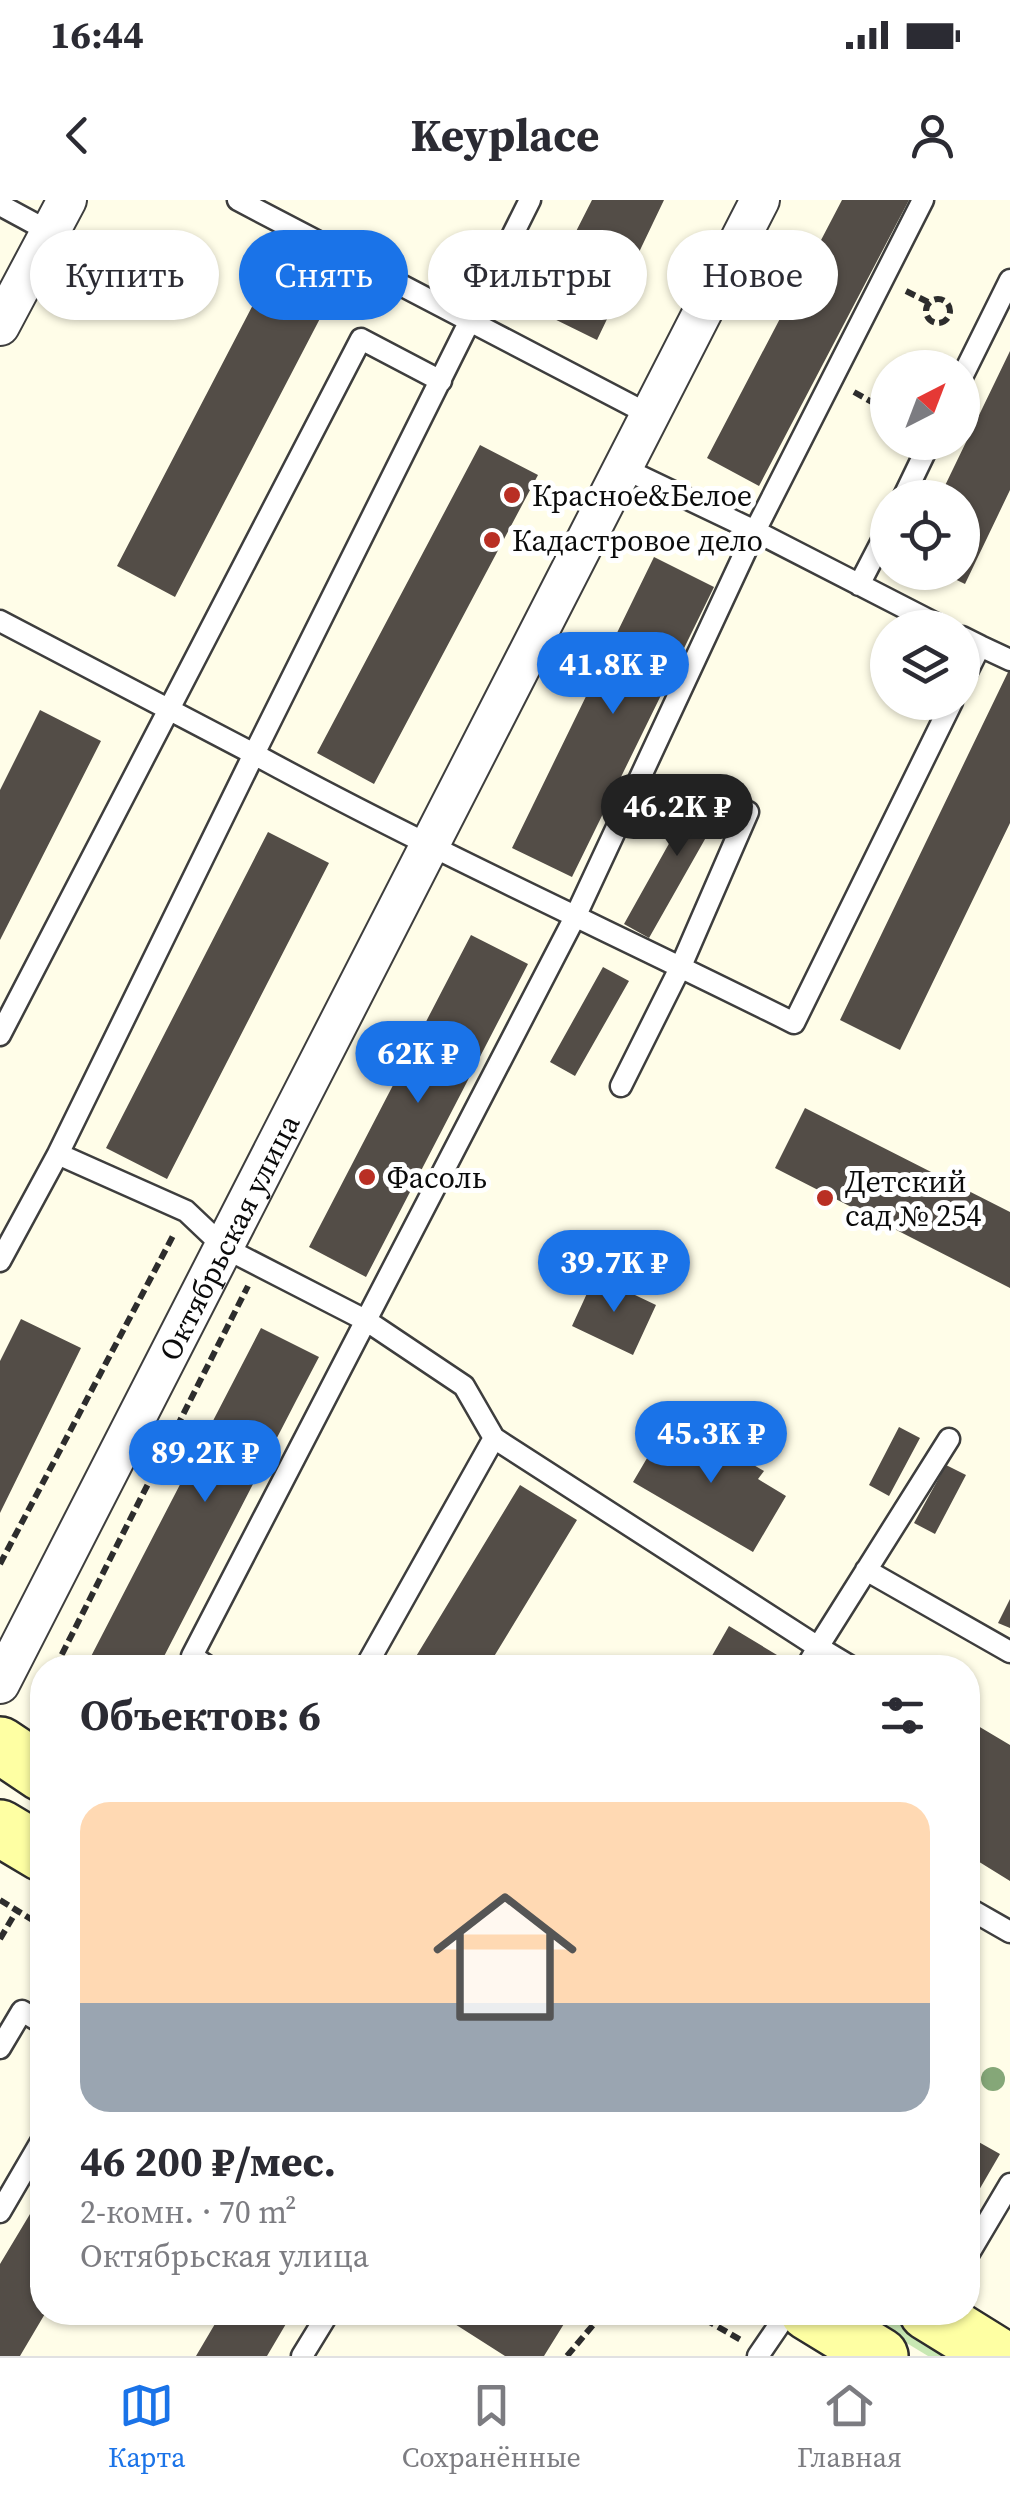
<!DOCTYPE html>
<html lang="ru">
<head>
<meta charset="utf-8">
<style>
	:root { --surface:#fff; --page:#f7f7f7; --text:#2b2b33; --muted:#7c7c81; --line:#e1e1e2; --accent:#1a73e8 }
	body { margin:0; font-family:"Source Serif 4",serif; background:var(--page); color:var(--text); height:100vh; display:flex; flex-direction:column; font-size:38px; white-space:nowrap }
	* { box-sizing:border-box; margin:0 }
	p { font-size:32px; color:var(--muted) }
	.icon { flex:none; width:55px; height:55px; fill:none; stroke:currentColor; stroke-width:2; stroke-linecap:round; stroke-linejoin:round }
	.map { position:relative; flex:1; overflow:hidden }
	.drawer { position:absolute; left:30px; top:1455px; width:950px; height:670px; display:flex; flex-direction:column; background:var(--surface); border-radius:40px; box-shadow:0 2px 8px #0004 }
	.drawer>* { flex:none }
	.banner { position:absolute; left:30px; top:30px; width:950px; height:90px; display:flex; gap:20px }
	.needle { width:65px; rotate:42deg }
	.buttons { position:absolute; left:870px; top:150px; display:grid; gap:20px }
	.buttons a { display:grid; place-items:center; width:110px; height:110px; border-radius:50%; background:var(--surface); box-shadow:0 2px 8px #0004; font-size:50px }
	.price { position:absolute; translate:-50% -85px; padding:0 22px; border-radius:35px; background:var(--accent); color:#fff; font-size:32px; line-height:65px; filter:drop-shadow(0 2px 5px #0008) }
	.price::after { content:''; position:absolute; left:50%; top:60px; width:30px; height:22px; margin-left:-15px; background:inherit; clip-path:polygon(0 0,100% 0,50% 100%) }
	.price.on { background:#222; color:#fff }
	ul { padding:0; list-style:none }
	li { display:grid; align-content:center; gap:20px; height:530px; padding:0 50px }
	li span { display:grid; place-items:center; height:310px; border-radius:30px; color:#555 }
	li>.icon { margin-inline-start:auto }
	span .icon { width:180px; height:180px; fill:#fffc; stroke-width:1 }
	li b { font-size:42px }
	h2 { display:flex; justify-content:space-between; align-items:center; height:120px; padding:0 50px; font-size:42px }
	.pill { padding:0 35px; border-radius:45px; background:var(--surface); box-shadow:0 2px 8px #0004; font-size:35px; line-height:90px }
	.pill.on { background:var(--accent); color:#fff }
	.status { display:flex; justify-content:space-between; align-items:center; height:70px; padding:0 50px; background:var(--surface); direction:ltr }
	.status svg { height:28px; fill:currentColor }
	header { display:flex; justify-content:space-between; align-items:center; height:130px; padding:0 50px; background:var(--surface); font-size:45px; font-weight:700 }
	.dock { display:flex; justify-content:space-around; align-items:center; height:140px; border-top:2px solid var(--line); background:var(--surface); font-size:28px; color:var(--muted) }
	.dock a { display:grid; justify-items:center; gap:5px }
	.dock .on { color:var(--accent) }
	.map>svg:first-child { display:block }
	.green { fill:#c8e8b3 }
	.building { fill:#534d47 }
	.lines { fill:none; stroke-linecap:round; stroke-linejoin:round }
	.lane-casing { stroke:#3e3e3e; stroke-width:25 }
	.street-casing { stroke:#3e3e3e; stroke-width:42 }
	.secondary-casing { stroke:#2d2d2d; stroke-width:60 }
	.path { stroke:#2d2d2d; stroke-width:6; stroke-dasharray:10 5; stroke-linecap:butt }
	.lane { stroke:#fff; stroke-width:20 }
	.street { stroke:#fff; stroke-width:38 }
	.secondary { stroke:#feffa3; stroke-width:55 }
	.tree { fill:#85a778 }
	.poi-dot { fill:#b92f24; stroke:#fff; stroke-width:4 }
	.labels { text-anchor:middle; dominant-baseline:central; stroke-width:10; stroke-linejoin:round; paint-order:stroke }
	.poi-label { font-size:30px; fill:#0b0b0b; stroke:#fff; text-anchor:start }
	.street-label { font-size:30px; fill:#0b0b0b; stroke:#fff }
</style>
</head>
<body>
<div class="status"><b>16:44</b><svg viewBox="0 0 49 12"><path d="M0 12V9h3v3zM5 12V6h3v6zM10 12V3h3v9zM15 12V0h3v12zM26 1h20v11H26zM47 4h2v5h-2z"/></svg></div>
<header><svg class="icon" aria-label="back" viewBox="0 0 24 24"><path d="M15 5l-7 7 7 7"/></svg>Keyplace<svg class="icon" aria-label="person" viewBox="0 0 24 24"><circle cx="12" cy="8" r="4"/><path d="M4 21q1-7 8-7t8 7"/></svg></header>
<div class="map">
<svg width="1010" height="2156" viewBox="0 0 1010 2156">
	<rect width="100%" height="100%" fill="#fffde8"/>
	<path class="green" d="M857,2113H898L969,2156H928Z"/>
	<path class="building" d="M592,0H664L597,140L536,110Z
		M842,0H909L759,286L707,258Z
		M281,51L339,82L175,397L117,366Z
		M1010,151V290L965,384L940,372H962V298H939Z
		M480,245L538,275L374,584L317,553Z
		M654,357L714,387L572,677L512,648Z
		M1010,468V623L900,850L840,820Z
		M40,510L101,541L0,740V590Z
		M704,581L730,595L649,738L624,724Z
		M268,632L329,663L167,979L106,948Z
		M471,735L528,764L366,1077L309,1047Z
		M603,767L629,781L575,876L550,862Z
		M805,908L1010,1012V1088L775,968Z
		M595,1076L656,1105L633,1155L572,1126Z
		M21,1119L81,1148L0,1313V1161Z
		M261,1128L319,1157L297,1199L158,1468H85Z
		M667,1224L691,1238L695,1231L764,1271L758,1279L786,1296L753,1352L633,1282Z
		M899,1227L920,1238L889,1296L869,1285Z
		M946,1265L966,1275L935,1334L914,1323Z
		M520,1285L577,1320L487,1468H409Z
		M1010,1399V1428L998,1423Z
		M729,1426L787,1461L784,1468H705Z
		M968,1520L1010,1545V1681L968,1655Z
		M968,1936L1000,1954L968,2009Z
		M42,1994V2112H46L20,2156H0V2064Z
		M222,2112H293L267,2156H196Z
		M436,2112H556L567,2119L544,2156H505Z"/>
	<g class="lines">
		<g class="lane-casing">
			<path id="lane" d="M238,0L650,215
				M530,0L254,554C430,650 614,733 794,823L952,502
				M923,0L755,331L944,428
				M0,5L50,32
				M962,177L1010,80
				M903,298L930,242
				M859,385L888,329
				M0,421L254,554L58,954L186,1011L225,1048L367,1121L464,1186L494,1238L818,1447L949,1239
				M962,437L980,446
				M962,482L980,446L1010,460
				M0,835L361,139L441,181
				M621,886L681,766L748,612
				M0,1061L58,954
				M866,1370L1010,1452
				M210,1468L192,1456L576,715L755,331L623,268
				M365,1468L494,1238
				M806,1468L818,1447L853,1468
				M968,1708L1010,1732
				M0,1848L22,1811L42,1823
				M0,2012L42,1940
				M968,2055L1010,1984
				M302,2156L329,2112
				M758,2156L788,2112"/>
		</g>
		<g class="street-casing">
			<g id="street">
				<path d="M0,126L67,0"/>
				<path id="s1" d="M0,1484L760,0"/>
			</g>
		</g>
		<g class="secondary-casing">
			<path id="secondary" d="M0,1545L42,1573
				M0,1628L42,1653
				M808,2112L880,2156
				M927,2112L998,2156"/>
		</g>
		<path class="path" d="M906,91L928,102
			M926 111a12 12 0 1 1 24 0a12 12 0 1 1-24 0Z
			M854,192L879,206L888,223
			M879,206L888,196
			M0,1364L174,1034
			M55,1468L248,1086
			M0,1700L42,1726
			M0,1739L17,1710
			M692,2112L741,2140
			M567,2156L604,2112"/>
		<use href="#lane" class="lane"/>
		<use href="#street" class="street"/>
		<use href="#secondary" class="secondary"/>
	</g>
	<circle class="tree" cx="993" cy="1879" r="12"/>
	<g class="poi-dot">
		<circle cx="512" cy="295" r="10"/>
		<circle cx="492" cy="340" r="10"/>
		<circle cx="367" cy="977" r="10"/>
		<circle cx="825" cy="998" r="10"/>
	</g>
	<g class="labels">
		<g class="poi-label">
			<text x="532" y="295">Красное&amp;Белое</text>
			<text x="512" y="340">Кадастровое дело</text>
			<text x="387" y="977">Фасоль</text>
			<text x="845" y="981">Детский<tspan x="845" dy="34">сад № 254</tspan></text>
		</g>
		<g class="street-label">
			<text stroke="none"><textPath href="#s1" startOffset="502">Октябрьская улица</textPath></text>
		</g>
	</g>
</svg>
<div class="buttons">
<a><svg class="needle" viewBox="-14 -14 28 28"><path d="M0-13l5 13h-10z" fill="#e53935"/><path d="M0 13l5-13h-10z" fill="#7c7c81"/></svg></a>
<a><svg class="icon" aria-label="locate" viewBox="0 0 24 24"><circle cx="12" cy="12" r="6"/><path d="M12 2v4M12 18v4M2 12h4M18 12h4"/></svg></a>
<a><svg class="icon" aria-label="layers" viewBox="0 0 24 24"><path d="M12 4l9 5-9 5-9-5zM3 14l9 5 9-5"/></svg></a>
</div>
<b class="price" style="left:613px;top:517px">41.8K ₽</b>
<b class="price on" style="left:677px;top:659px">46.2K ₽</b>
<b class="price" style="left:418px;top:906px">62K ₽</b>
<b class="price" style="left:614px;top:1115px">39.7K ₽</b>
<b class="price" style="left:711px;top:1286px">45.3K ₽</b>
<b class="price" style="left:205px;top:1305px">89.2K ₽</b>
<div class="banner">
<a class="pill">Купить</a>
<a class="pill on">Снять</a>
<a class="pill">Фильтры</a>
<a class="pill">Новое</a>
</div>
<section class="drawer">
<h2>Объектов: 6<svg class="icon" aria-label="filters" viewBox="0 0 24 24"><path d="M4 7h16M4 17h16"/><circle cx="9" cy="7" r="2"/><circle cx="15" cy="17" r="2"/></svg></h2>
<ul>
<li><span style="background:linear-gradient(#ffd9b3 65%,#9aa5b1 0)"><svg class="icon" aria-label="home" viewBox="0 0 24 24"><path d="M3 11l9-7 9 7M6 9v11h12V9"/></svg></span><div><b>46 200 ₽/мес.</b><p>2-комн. · 70 m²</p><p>Октябрьская улица</p></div></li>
</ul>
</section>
</div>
<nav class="dock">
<a class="on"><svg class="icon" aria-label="map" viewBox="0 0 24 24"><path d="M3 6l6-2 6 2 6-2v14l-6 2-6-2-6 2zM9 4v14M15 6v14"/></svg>Карта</a>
<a><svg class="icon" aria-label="saved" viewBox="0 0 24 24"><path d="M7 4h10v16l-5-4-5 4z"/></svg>Сохранённые</a>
<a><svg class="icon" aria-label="home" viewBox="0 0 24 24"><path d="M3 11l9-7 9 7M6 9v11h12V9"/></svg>Главная</a>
</nav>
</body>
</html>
